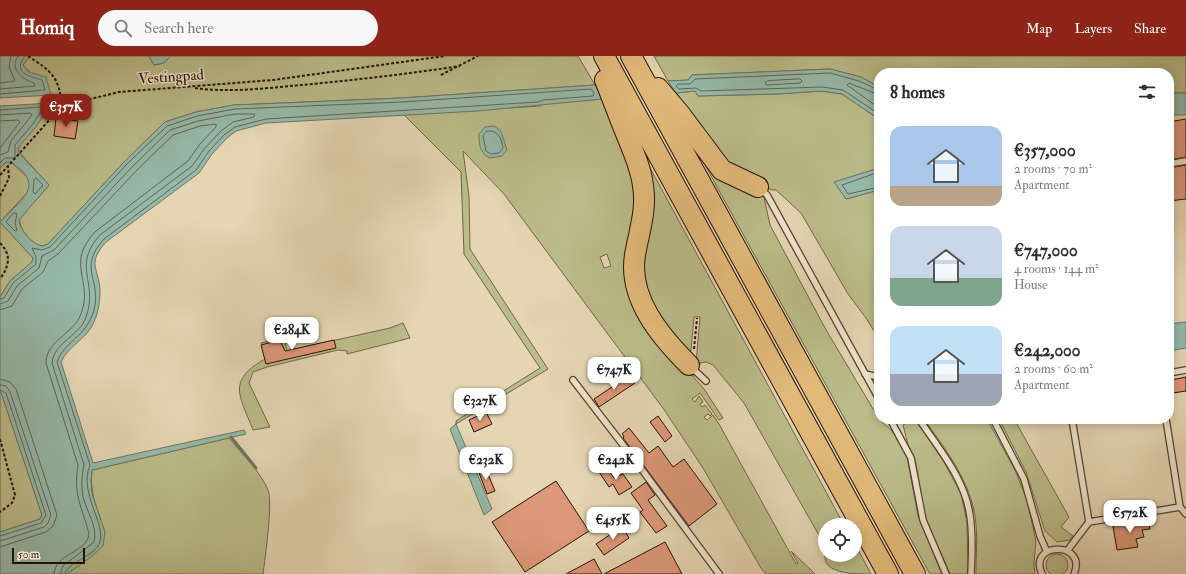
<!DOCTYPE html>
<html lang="en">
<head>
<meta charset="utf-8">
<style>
	:root { --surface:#fff; --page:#f7f7f7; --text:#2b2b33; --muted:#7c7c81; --accent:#8f2418 }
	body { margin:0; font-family:"IM FELL Double Pica",serif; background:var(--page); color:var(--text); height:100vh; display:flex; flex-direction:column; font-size:15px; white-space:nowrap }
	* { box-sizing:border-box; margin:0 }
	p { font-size:13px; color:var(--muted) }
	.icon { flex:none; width:22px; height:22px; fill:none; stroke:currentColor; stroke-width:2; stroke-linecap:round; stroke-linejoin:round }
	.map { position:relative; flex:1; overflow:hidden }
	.panel { position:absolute; left:874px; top:12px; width:300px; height:356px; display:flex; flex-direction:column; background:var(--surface); border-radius:16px; box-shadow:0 2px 10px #0003 }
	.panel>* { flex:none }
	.controls { position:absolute; left:818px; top:462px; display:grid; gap:8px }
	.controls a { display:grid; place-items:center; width:44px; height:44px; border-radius:50%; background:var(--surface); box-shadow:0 2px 10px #0003; font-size:20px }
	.scale { position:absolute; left:12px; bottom:10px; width:73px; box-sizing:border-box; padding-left:4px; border:2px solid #271100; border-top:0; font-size:11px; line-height:14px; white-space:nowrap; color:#271100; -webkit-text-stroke:3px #eee4ce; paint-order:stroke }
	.price { position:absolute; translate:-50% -34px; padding:0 9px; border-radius:8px; background:#fff; color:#222; font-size:13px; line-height:26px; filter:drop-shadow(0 1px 2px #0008) }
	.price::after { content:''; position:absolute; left:50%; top:24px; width:12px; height:9px; margin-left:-6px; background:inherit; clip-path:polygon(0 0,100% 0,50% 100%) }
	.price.selected { background:var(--accent); color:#fff }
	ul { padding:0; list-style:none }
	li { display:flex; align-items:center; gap:12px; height:100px; padding:0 16px }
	li span { display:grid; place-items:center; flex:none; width:112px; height:80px; border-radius:12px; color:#555 }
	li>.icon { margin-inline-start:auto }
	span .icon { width:48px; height:48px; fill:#fffc; stroke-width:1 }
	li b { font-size:17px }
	h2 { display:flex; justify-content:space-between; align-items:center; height:48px; padding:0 16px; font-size:17px }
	header { display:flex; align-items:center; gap:24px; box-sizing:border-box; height:56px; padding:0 20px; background:var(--accent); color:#fff }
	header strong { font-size:19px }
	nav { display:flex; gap:22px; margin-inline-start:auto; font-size:14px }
	.search { width:280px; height:36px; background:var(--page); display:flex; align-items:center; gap:10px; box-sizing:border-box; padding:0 14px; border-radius:22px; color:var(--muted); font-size:15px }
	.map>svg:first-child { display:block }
	.green { fill:#babc89; stroke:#706644; fill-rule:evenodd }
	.water { fill:#96b9a9; stroke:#6a7665 }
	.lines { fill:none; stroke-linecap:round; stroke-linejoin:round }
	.shore { stroke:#5e6554; stroke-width:1 }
	.stream { stroke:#6a7665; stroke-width:3 }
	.building { fill:#dd9879; stroke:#271100 }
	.lane-casing { stroke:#56422d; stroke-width:8 }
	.highway-casing { stroke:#271100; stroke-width:22 }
	.path { stroke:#271100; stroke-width:2; stroke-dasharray:3 2; stroke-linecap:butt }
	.lane { stroke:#eee4ce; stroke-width:5.5 }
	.highway { stroke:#e2ba7a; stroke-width:20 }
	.labels { text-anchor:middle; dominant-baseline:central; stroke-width:3; stroke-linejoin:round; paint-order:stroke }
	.street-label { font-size:15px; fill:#271100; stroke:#eee4ce }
</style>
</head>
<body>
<header>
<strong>Homiq</strong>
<div class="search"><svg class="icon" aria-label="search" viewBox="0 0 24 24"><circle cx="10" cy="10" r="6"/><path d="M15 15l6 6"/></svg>Search here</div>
<nav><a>Map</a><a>Layers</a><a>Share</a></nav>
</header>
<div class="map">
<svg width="1186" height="518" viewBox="0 0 1186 518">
	<rect width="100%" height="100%" fill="#e5d5b3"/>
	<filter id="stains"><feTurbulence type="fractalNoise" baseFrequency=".005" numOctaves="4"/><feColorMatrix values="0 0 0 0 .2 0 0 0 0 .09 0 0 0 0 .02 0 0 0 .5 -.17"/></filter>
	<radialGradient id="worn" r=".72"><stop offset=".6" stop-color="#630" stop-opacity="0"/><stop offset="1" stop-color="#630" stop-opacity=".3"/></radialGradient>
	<path class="green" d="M30,0H149L154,9L164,7L171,0H578L595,29L401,42L234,49L196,56L165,66L125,105L48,188L42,190C32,189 17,171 20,162L49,129L18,95C19,81 59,53 51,38C45,29 31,18 23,9Z
		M654,0H1186V37H1169V17H879V31L861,21L830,13L692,19L688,24L668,25Z
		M695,35L698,40L777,38L822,35L842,38L879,63V112L835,126L846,143L879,134V283L866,262L848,238L801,157L776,134H772L734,116L676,37Z
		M602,43L636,120L631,199L670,294L704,333L723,362L719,364L700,337L692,343L695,346L699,340L703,346L700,348L702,351L705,349L712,358L710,360L708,358L704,361L707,364L713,359L719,368L796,508L798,507L791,495L815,518H766L761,512L703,412L665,355L504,138L463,95L469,140L470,193L548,313L456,368V365L540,312L464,198L461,116L404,59L540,50L543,48ZM607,198L611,210L604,212L600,201Z
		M630,75L844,469H825V490L744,347L713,309L706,306L700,307V309L696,308L700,261H694L690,305L651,257L639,199Z
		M689,80L764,141L770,169L825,272L879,363L893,376L907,401L918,460L942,518H930Z
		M8,105L13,108L28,122L30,131L27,137L0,166L33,202L32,206L10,225L0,241V112Z
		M403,267L410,282L347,298V295L338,294L267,311L253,316L249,327L270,371L253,374C240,340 226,325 265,303L261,287L284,282L287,295L390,272Z
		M0,333L42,459L40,463L0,476Z
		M903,363H915L944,406L961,438L967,466L968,518H950L925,461L915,403L908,389L903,369L905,368Z
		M924,363H987L1015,414L1027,444L1036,485L1034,508L1035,518H976C976,499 978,479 975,460C969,423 945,393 924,363Z
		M999,363H1014L1069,461L1061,471L1073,480L1070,484L1057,486L1045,475L1026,416Z
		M229,382C242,398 260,415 268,434C273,447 265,502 263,518H67L72,514L101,464C94,446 90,432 92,414Z
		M855,488L871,518C854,518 823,518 825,499H855Z
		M1046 509a11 11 0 1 1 22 0a11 11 0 1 1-22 0Z"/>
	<path class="water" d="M0,0H30L23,9L29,16L46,21L51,39L0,42Z
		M149,0H171L164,7L154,9Z
		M830,13L861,21L879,31V63L842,38L822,35L777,38L698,40L695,35L676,37L668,25L688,24L692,19Z
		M595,29L602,43L478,55L266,67L236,75L227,82L212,98L199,117L106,186C86,209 99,211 100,235C100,246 98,257 94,266C87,283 68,290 61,306L93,407L244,374L246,378L92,414L91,425L92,438L105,476L103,490L91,501L67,518H0V476L40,463L42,459L0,333V241L10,225L32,206L33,202L0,166C21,143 47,130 11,106H6L0,112V50L52,47L35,72L18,92L19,97L49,129L19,164C19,173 33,189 42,190L48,188L125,105L165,66L196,56L234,49L401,42Z
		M1169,37H1186V59H1169Z
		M494,70L501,75L507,94L502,100L489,102C480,96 479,89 479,78L485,71Z
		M879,112V134L846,143L834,126Z
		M1186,266V292L1169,295V268Z
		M456,368L492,453L484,459L450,373Z"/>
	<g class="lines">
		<path class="shore" d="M800,23L802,25L800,27L767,29L765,27L767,25Z
			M0,27L15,25L9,11L11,0
			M0,33L35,30L34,27C22,23 9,13 18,0
			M879,34L859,25L830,17L695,23L690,28H678L676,30L679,33L696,32L701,35L822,31L843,34L879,58
			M0,38L45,34L42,24C29,20 12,17 25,0
			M879,39L849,27L847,29L879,52
			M0,54L40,51L42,54L32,69L15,89V102H5L0,107
			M0,59L30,57L32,59L11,85L8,96L0,99
			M0,65L18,64L20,66L0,92
			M487,75C499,74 501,82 503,92L499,97L491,98L486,95L483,80Z
			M879,116L842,129L848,138L879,131
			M36,122L43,129L35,138L33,136L34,124Z
			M14,157L17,158L15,167L17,174L15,175L6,166Z
			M0,243L4,242L13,227L36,208V201L32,192L42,194L50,191L128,107L167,70L197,60L235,53L402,46L591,33L594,37L593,40L543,44L538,46L266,63L235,71L224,79L209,95L196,114L104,183C77,213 102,223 94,254C86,282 65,284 57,306L90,409C78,438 108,469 99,488C94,500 66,507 65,518
			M0,248L8,245L17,230L39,212L42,200L54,194L132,111L170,74L198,65L235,58H255L254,61L233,66L221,75L205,92L192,110L100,179C71,211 99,226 86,261C80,280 54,286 52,307L84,409C82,419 81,430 83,441C87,456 98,471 94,486L63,510L60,518
			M0,254L12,250L22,233L43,216L48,205L58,198L136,115L173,79L200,70L216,68V71L200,88L188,105L96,175C64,208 94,224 81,258C74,278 46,284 46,307L78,409C73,440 82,450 89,478C87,497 55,497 54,518
			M0,323L10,326L16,333L57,459L53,470L46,476L0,491
			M0,329L6,330L10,336L51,459L48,467L44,471L0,485
			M0,334L6,337L46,459L41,467L0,480"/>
		<path class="stream" d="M231,381L256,412"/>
	</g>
	<path class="building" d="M56,62L78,65L75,83L54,80Z
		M1186,63V101L1169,104V66Z
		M1186,109V143L1169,145V112Z
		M280,284L285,295L334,284L336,292L266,308L261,289Z
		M630,319L635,327L599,351L594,343Z
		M1186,321V335L1173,337L1171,324Z
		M486,356L492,368L474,376L469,364Z
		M658,360L672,380L665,386L650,366Z
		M629,372L649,397L658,390L673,411L684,403L717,448L689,470L623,382L624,380L622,378Z
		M485,411L495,435L487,438L478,414Z
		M607,411L614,422L623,418L632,431L619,439L613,428L609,431L599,416Z
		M556,425L589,475L525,516L492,466Z
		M646,426L655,439L648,444L667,470L656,477L640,456L643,454L631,437Z
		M1148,464L1150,473L1142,474L1144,481L1136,483L1138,491L1117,494L1113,470Z
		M622,471L629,482L604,499L596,488Z
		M665,486L682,518H604L642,498Z
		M594,503L602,518H566Z"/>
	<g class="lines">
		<g class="lane-casing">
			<path id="lane" d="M1169,108L1186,105
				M761,133L767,139L879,343
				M692,312L706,325
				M1169,317L1186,314
				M865,318L879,321
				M573,324L637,407L719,518
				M890,363L911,402L923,464L946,518
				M919,363C939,393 965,423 970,460C973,479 972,499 971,518
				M993,363L1024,423L1040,480L1047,496
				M1072,363L1089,466L1180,451L1166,363
				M1180,451L1186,458
				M1067,495L1089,466
				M1042,518C1027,485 1088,485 1074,518"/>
		</g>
		<g class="highway-casing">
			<path id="highway" d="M604,0L888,518
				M631,0L915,518
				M605,24C612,41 618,58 625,75C632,93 641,111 643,130C647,153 639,176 635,199C628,242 660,280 689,309
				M658,32L680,58L722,114L758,131"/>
		</g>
		<path class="path" d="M28,0C51,15 61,22 61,51
			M441,19L478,0
			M195,32C229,37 267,32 302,29C355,24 407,18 460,10
			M0,119L61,51L66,49L119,36L273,24L445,0
			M0,140L9,122L8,110
			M0,187C12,199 9,210 0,223
			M694,293L697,262
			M0,383L15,439L12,447L0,456"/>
		<use href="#lane" class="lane"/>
		<use href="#highway" class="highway"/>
	</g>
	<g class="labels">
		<g class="street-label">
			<text transform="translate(171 21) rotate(-4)">Vestingpad</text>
		</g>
	</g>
	<rect width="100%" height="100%" filter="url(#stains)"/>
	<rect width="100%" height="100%" fill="url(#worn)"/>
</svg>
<div class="controls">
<a><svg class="icon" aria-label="locate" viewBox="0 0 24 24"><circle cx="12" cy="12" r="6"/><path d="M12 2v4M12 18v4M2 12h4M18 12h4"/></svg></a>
</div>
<div class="scale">50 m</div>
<b class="price selected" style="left:66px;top:72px">€357K</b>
<b class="price" style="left:292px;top:295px">€284K</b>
<b class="price" style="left:614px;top:335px">€747K</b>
<b class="price" style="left:480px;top:366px">€327K</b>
<b class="price" style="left:486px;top:425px">€232K</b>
<b class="price" style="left:616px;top:425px">€242K</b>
<b class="price" style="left:1130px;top:478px">€572K</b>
<b class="price" style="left:613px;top:485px">€455K</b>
<section class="panel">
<h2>8 homes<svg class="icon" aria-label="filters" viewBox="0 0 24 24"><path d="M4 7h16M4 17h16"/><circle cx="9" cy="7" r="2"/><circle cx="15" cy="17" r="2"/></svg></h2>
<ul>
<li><span style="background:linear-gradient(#a9c7e8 75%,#b9a48a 0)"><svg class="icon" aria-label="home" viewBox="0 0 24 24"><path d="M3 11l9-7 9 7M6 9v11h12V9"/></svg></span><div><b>€357,000</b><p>2 rooms · 70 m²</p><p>Apartment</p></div></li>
<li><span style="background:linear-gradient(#c9d6e8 65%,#7fa58c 0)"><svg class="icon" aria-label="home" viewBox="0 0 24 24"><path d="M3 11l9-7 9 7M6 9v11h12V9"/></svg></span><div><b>€747,000</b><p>4 rooms · 144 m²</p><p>House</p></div></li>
<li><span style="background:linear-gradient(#bfe0f5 60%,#9aa5b1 0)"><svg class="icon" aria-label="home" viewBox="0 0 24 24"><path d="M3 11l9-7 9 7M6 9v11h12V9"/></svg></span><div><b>€242,000</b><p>2 rooms · 60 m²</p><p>Apartment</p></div></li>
</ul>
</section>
</div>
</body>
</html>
